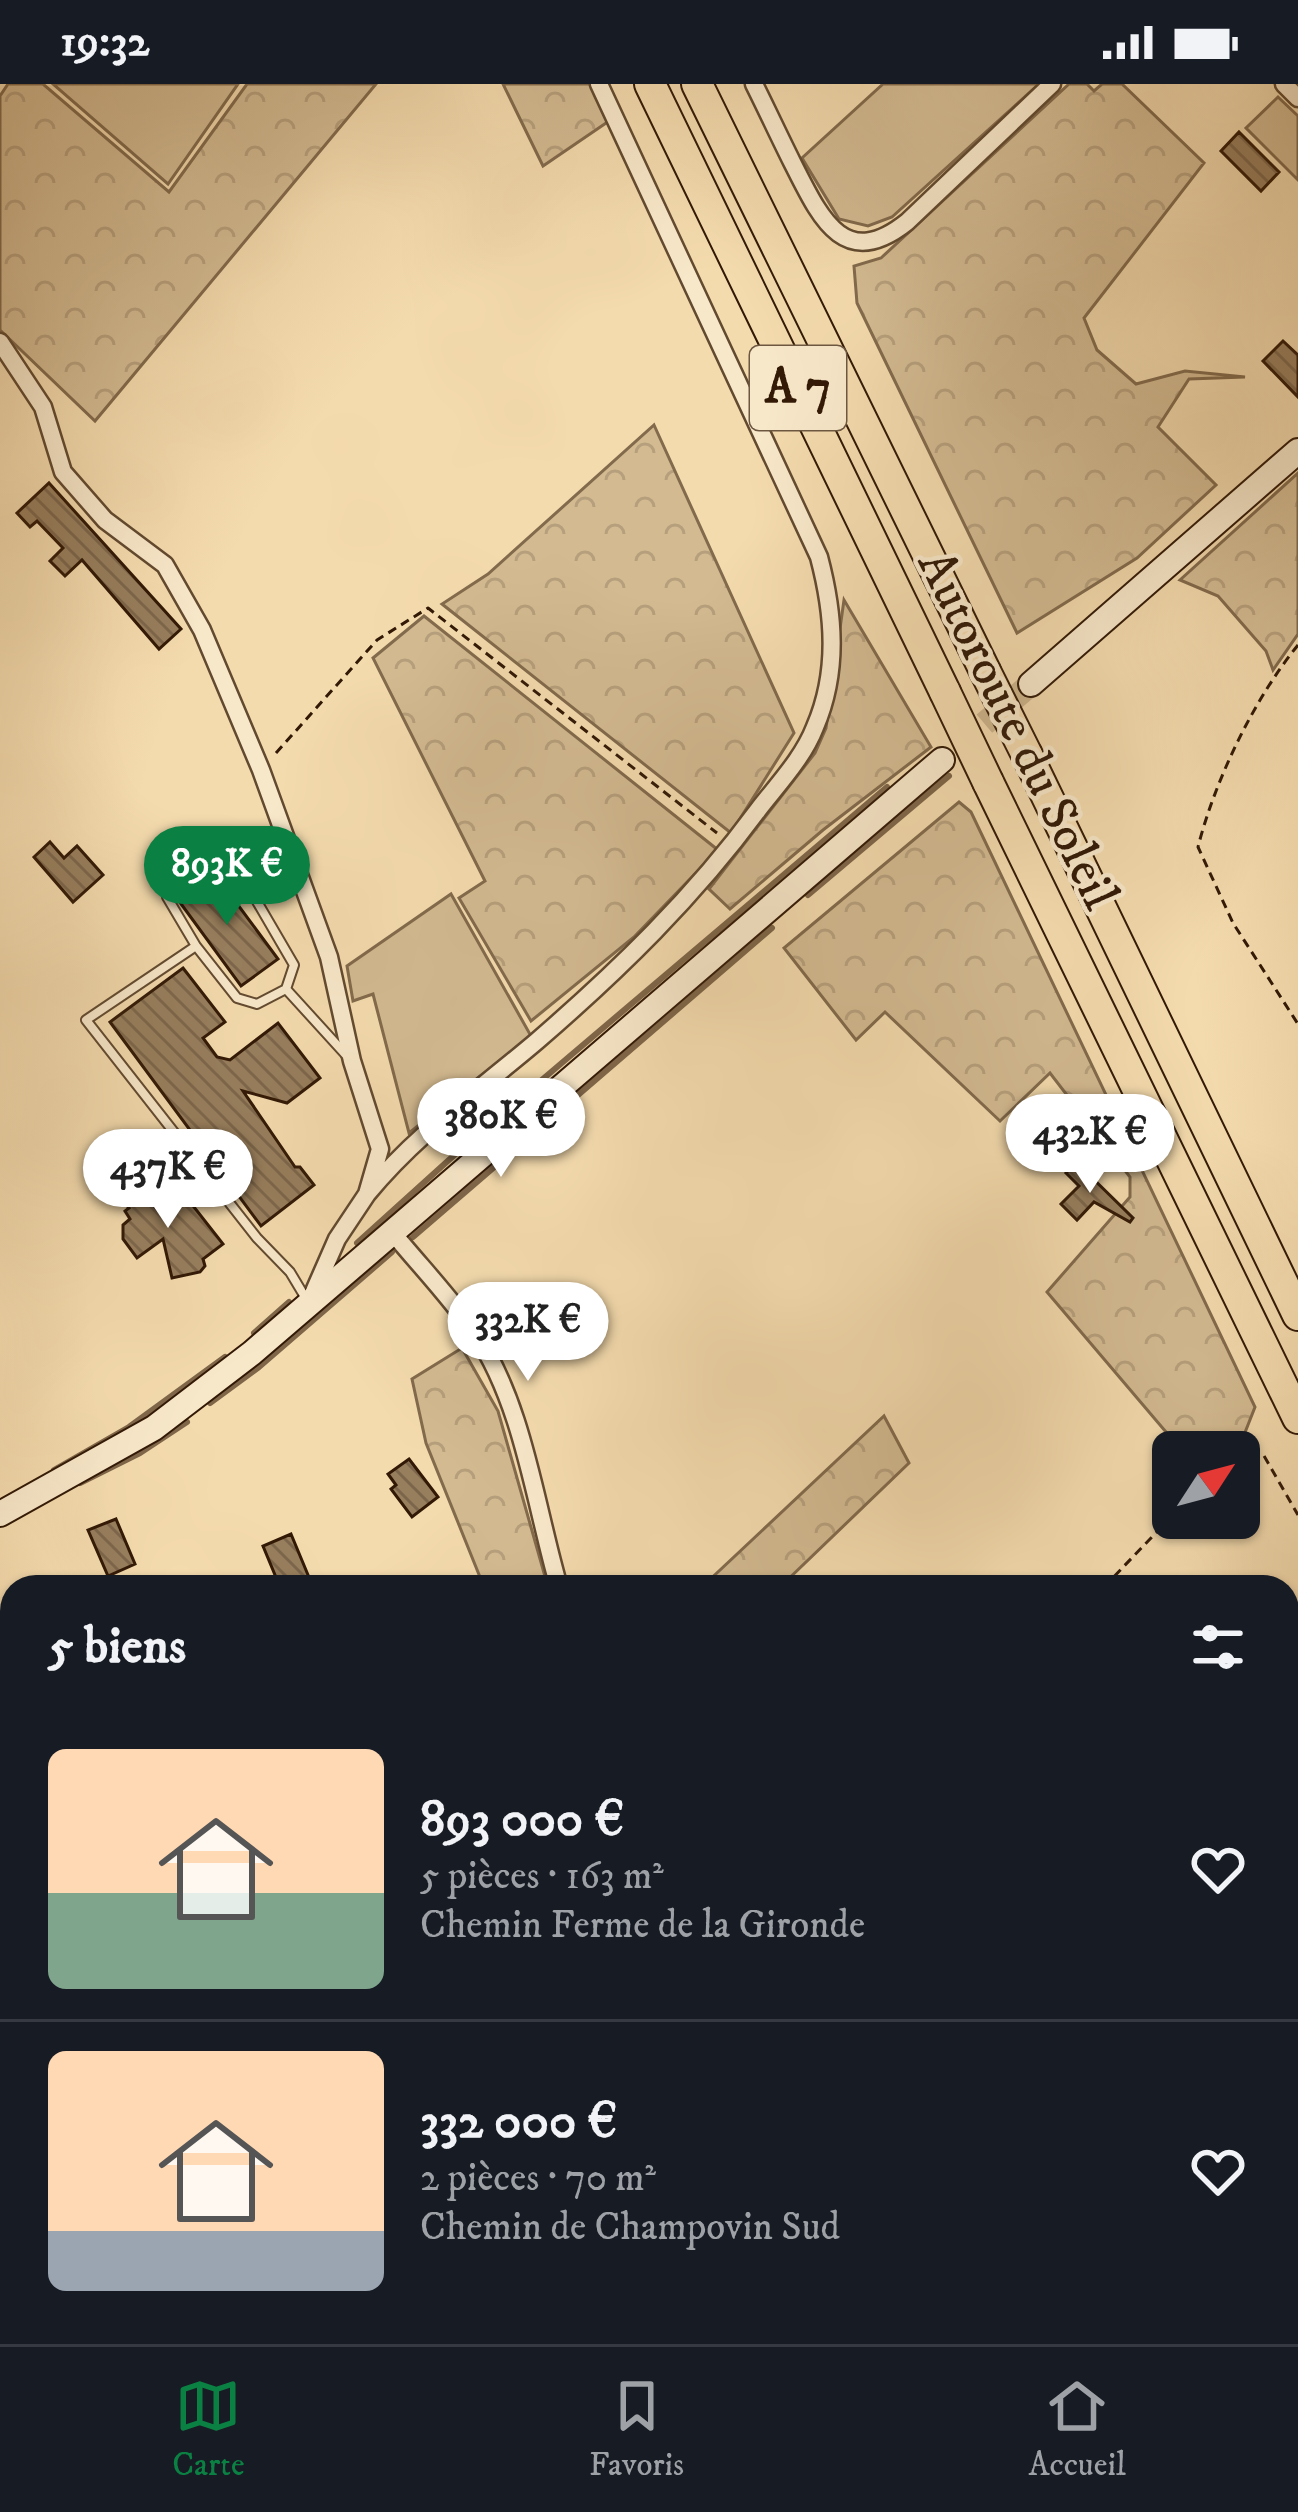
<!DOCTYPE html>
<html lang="fr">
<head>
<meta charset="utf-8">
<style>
	:root { --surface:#171b24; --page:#20242c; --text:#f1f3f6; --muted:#9ea1a6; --line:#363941; --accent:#0b8043 }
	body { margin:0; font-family:"IM FELL DW Pica",serif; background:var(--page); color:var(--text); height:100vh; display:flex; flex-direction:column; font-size:45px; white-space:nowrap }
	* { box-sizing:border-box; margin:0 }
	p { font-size:39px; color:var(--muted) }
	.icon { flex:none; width:66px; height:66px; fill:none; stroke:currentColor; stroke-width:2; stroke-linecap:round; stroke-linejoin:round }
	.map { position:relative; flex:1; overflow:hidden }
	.details { position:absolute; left:0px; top:1491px; width:1299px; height:771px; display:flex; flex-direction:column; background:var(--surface); border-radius:36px 36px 0 0; box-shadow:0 3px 9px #0004 }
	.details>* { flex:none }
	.needle { width:78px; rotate:54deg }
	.buttons { position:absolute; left:1152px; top:1347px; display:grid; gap:24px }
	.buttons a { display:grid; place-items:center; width:108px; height:108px; border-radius:18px; background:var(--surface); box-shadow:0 3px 9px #0004; font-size:60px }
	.price { position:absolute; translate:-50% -102px; padding:0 27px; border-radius:42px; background:#fff; color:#222; font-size:39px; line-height:78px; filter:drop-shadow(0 3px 6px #0008) }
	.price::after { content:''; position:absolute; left:50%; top:72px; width:36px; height:27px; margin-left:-18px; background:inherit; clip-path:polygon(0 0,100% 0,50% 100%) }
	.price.current { background:var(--accent); color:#fff }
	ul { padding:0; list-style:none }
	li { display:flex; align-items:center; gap:36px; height:300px; padding:0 48px }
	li+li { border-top:3px solid var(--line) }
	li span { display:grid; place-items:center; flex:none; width:336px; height:240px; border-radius:18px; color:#555 }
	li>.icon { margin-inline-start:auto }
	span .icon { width:144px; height:144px; fill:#fffc; stroke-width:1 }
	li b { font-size:51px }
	h2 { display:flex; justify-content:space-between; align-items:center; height:144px; padding:0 48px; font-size:51px }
	.status { display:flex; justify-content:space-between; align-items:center; height:84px; padding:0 60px; background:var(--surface); direction:ltr }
	.status svg { height:33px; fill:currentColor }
	.dock { display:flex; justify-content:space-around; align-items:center; height:168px; border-top:3px solid var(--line); background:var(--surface); font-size:33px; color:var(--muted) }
	.dock a { display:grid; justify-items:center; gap:6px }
	.dock .current { color:var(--accent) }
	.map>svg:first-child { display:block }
	.green { fill:#d3ba91; stroke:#826a4c; stroke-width:3 }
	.forest { fill:url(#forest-crowns); stroke:#826a4c; stroke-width:3 }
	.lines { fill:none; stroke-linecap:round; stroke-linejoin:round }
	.stream { stroke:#7f6649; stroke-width:6 }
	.building { fill:url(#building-back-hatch); stroke:#321906; stroke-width:3 }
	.secondary-tunnel { stroke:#cdb48c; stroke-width:24; stroke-dasharray:24 12; stroke-linecap:butt }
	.service-casing { stroke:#624a30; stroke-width:12 }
	.minor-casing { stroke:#624a30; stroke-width:21 }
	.secondary-casing { stroke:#321906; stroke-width:28 }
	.motorway-casing { stroke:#321906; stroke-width:34 }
	.path { stroke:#321906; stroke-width:3; stroke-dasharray:9 6; stroke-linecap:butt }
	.service { stroke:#f8e8ca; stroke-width:8 }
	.minor { stroke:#f8e8ca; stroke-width:16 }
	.secondary { stroke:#f8e8ca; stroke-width:24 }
	.motorway { stroke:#f4dbae; stroke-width:30 }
	.motorway-bridge-casing { stroke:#321906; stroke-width:34; stroke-linecap:butt }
	.motorway-bridge { stroke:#f4dbae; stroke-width:30 }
	.labels { text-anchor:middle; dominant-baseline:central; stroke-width:9; stroke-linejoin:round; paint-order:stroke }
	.shield { fill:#f8e8ca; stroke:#6d5741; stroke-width:3 }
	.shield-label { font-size:48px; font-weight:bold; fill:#321906 }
	.street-label { font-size:51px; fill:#321906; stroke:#f8e8ca }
</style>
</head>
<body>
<div class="status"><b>19:32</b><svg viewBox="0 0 49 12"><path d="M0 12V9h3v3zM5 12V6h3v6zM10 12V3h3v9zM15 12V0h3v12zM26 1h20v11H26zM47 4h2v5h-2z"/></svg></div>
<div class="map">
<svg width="1298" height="2260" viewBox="0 0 1298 2260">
	<defs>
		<pattern id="forest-crowns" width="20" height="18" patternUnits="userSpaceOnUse" patternTransform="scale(3)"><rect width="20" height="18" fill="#d3ba91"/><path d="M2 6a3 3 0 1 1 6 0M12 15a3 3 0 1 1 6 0" fill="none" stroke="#b69f7c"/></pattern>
		<pattern id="building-back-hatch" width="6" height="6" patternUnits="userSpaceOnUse" patternTransform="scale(3)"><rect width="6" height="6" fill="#977e5d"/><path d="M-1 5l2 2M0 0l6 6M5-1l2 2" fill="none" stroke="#7c664b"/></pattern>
	</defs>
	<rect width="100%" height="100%" fill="#f4dbae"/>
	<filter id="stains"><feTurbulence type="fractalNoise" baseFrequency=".00167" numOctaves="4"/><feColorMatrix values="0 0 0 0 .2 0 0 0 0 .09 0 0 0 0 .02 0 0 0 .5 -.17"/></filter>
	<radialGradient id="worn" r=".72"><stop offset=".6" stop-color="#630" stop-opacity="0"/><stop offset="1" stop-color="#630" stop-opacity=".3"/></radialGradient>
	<path class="green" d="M53,0H238L168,100Z
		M883,0H1039L892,133L868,142L839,135L802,74Z
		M1278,13L1298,32V96L1246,44Z
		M451,810L531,952L409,1049L373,910L353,917L347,882Z
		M0,1859L12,1879V2079L0,2059Z"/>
	<path class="forest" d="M8,0H43L169,108L247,0H376L95,337L0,246V12Z
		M503,0H590L609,37L543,82Z
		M1069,0H1087L1094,7L1102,0H1122L1204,79L1084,234L1097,266L1136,300L1185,287L1245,293L1189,295L1158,343L1216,401L1137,474L1017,549L857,219L854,182L881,174Z
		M654,341L794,649L731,749L442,520L488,490Z
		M1298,389V550L1273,586L1266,567L1218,512L1180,496Z
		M844,516L931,663L823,746L730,825L709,805L815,669L826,644Z
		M424,532L718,766L634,853L531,937L459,814L485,797L373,574Z
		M959,718L971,728L1255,1323L1242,1356L1213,1368H1183L1047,1208L1130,1113V1093L1050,989L1000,1037L885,928L856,956L784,864Z
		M462,1264L498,1327L548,1503H484L426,1359L412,1295Z
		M884,1332L909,1379L780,1503H702Z
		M1298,2122V2260H1208L1201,2252L1170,2254L1164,2260H1027L1021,2250H1287V2132Z
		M569,2250H740L722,2260H575Z"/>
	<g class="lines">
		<path class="stream" d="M808,811L949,692
			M413,1153L772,844
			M357,1159L471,1056L887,703
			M254,1249L289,1218
			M210,1319L259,1283L392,1168
			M54,1386L129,1343L225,1273
			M80,1399L140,1369L187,1338"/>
	</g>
	<path class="building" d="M1239,48L1279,88L1261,107L1221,67Z
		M1283,257L1298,271V313L1263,277Z
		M49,399L181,545L159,565L82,476L65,492L50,477L63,464L37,437L30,443L17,429Z
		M50,758L64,774L77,762L103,791L73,818L34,773Z
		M212,786L278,875L241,902L176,813Z
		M183,884L225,938L203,954L217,973L230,976L278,939L320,994L287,1019L243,1007L295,1083H300L314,1101L261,1142L110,938Z
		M1076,1078L1133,1134L1130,1138L1094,1118L1077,1136L1061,1120L1079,1102L1066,1089Z
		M133,1095L163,1133L187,1114L223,1160L203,1175L205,1182L200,1188L172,1194L163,1155L137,1174L123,1155V1141L130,1135L125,1127L129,1124L115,1108Z
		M409,1375L438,1413L412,1433L391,1405L396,1401L388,1390Z
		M116,1435L135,1480L108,1492L88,1446Z
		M291,1450L313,1503H280L263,1462Z"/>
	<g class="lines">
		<path class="secondary-tunnel" d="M957,663L1031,600"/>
		<g class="service-casing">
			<path id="service" d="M196,862L237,914L257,920L286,905L294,881L245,797L217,764L172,797L167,813L196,862L86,936L257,1154L290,1188L308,1218
				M286,905L347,972"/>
		</g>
		<g class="minor-casing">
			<path id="minor" d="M754,0C767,26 779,52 792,78C819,131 843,189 907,138L1052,0
				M1284,0L1298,14
				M0,258L43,323L63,388L105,436L165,481L202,546L261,686L329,873L352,977L380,1065L367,1110L337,1155L312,1212
				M367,1110C417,1049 477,1008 537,957C618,887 694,813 758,726C778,700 803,674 815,643C839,587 834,530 819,473L599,0
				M393,1149C420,1182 451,1214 475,1249C524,1322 535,1421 559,1503
				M321,2250L325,2260"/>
		</g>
		<g class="secondary-casing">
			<path id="secondary" d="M1031,600L1298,367
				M0,1430L154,1344L252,1269L942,676"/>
		</g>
		<g class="motorway-casing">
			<path id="motorway" d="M650,0L945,608
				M697,0L985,587
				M1027,671L1298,1231
				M988,698L1298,1334"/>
		</g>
		<path class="path" d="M1298,561C1254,615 1215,696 1198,763L1233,839L1298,940
			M276,669L377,556L428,524L717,749
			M1238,1368L1246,1363L1263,1370L1298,1431
			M1104,1503L1173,1431"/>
		<use href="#service" class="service"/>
		<use href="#minor" class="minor"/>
		<use href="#secondary" class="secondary"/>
		<use href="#motorway" class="motorway"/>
		<g class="motorway-bridge-casing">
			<path id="motorway-bridge" d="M985,587L1027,671
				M945,608L988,698"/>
		</g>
		<use href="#motorway-bridge" class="motorway-bridge"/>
	</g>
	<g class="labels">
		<rect class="shield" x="750" y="262" width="96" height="84" rx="9"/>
		<g class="shield-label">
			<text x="798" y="304">A 7</text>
		</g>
		<g class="street-label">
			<text transform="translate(1017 646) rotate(64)">Autoroute du Soleil</text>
		</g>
	</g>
	<rect width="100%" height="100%" filter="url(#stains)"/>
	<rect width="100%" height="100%" fill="url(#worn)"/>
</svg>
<div class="buttons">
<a><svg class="needle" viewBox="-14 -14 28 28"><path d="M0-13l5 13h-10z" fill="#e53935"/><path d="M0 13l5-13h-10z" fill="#9ea1a6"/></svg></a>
</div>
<b class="price current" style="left:227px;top:844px">893K €</b>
<b class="price" style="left:501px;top:1096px">380K €</b>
<b class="price" style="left:1090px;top:1112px">432K €</b>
<b class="price" style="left:168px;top:1147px">437K €</b>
<b class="price" style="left:528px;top:1300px">332K €</b>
<section class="details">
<h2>5 biens<svg class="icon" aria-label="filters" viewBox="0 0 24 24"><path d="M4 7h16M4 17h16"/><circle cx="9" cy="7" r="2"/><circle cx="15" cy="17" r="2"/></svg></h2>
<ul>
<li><span style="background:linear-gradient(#ffd9b3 60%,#7fa58c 0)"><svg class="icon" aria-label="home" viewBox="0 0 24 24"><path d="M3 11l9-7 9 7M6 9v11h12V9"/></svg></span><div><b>893 000 €</b><p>5 pièces · 163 m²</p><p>Chemin Ferme de la Gironde</p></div><svg class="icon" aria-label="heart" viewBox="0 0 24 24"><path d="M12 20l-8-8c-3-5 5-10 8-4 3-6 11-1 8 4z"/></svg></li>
<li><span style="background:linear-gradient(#ffd9b3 75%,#9aa5b1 0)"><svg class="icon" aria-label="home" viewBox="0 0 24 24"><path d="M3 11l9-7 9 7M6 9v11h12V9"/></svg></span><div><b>332 000 €</b><p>2 pièces · 70 m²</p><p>Chemin de Champovin Sud</p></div><svg class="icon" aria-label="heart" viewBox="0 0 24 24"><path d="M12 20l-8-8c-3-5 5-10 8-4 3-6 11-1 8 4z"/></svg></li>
</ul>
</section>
</div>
<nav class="dock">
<a class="current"><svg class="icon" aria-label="map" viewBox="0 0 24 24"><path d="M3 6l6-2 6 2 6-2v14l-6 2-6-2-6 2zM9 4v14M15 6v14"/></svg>Carte</a>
<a><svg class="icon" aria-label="saved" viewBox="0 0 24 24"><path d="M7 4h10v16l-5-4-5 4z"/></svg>Favoris</a>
<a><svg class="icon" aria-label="home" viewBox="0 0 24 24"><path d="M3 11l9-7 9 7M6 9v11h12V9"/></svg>Accueil</a>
</nav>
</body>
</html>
